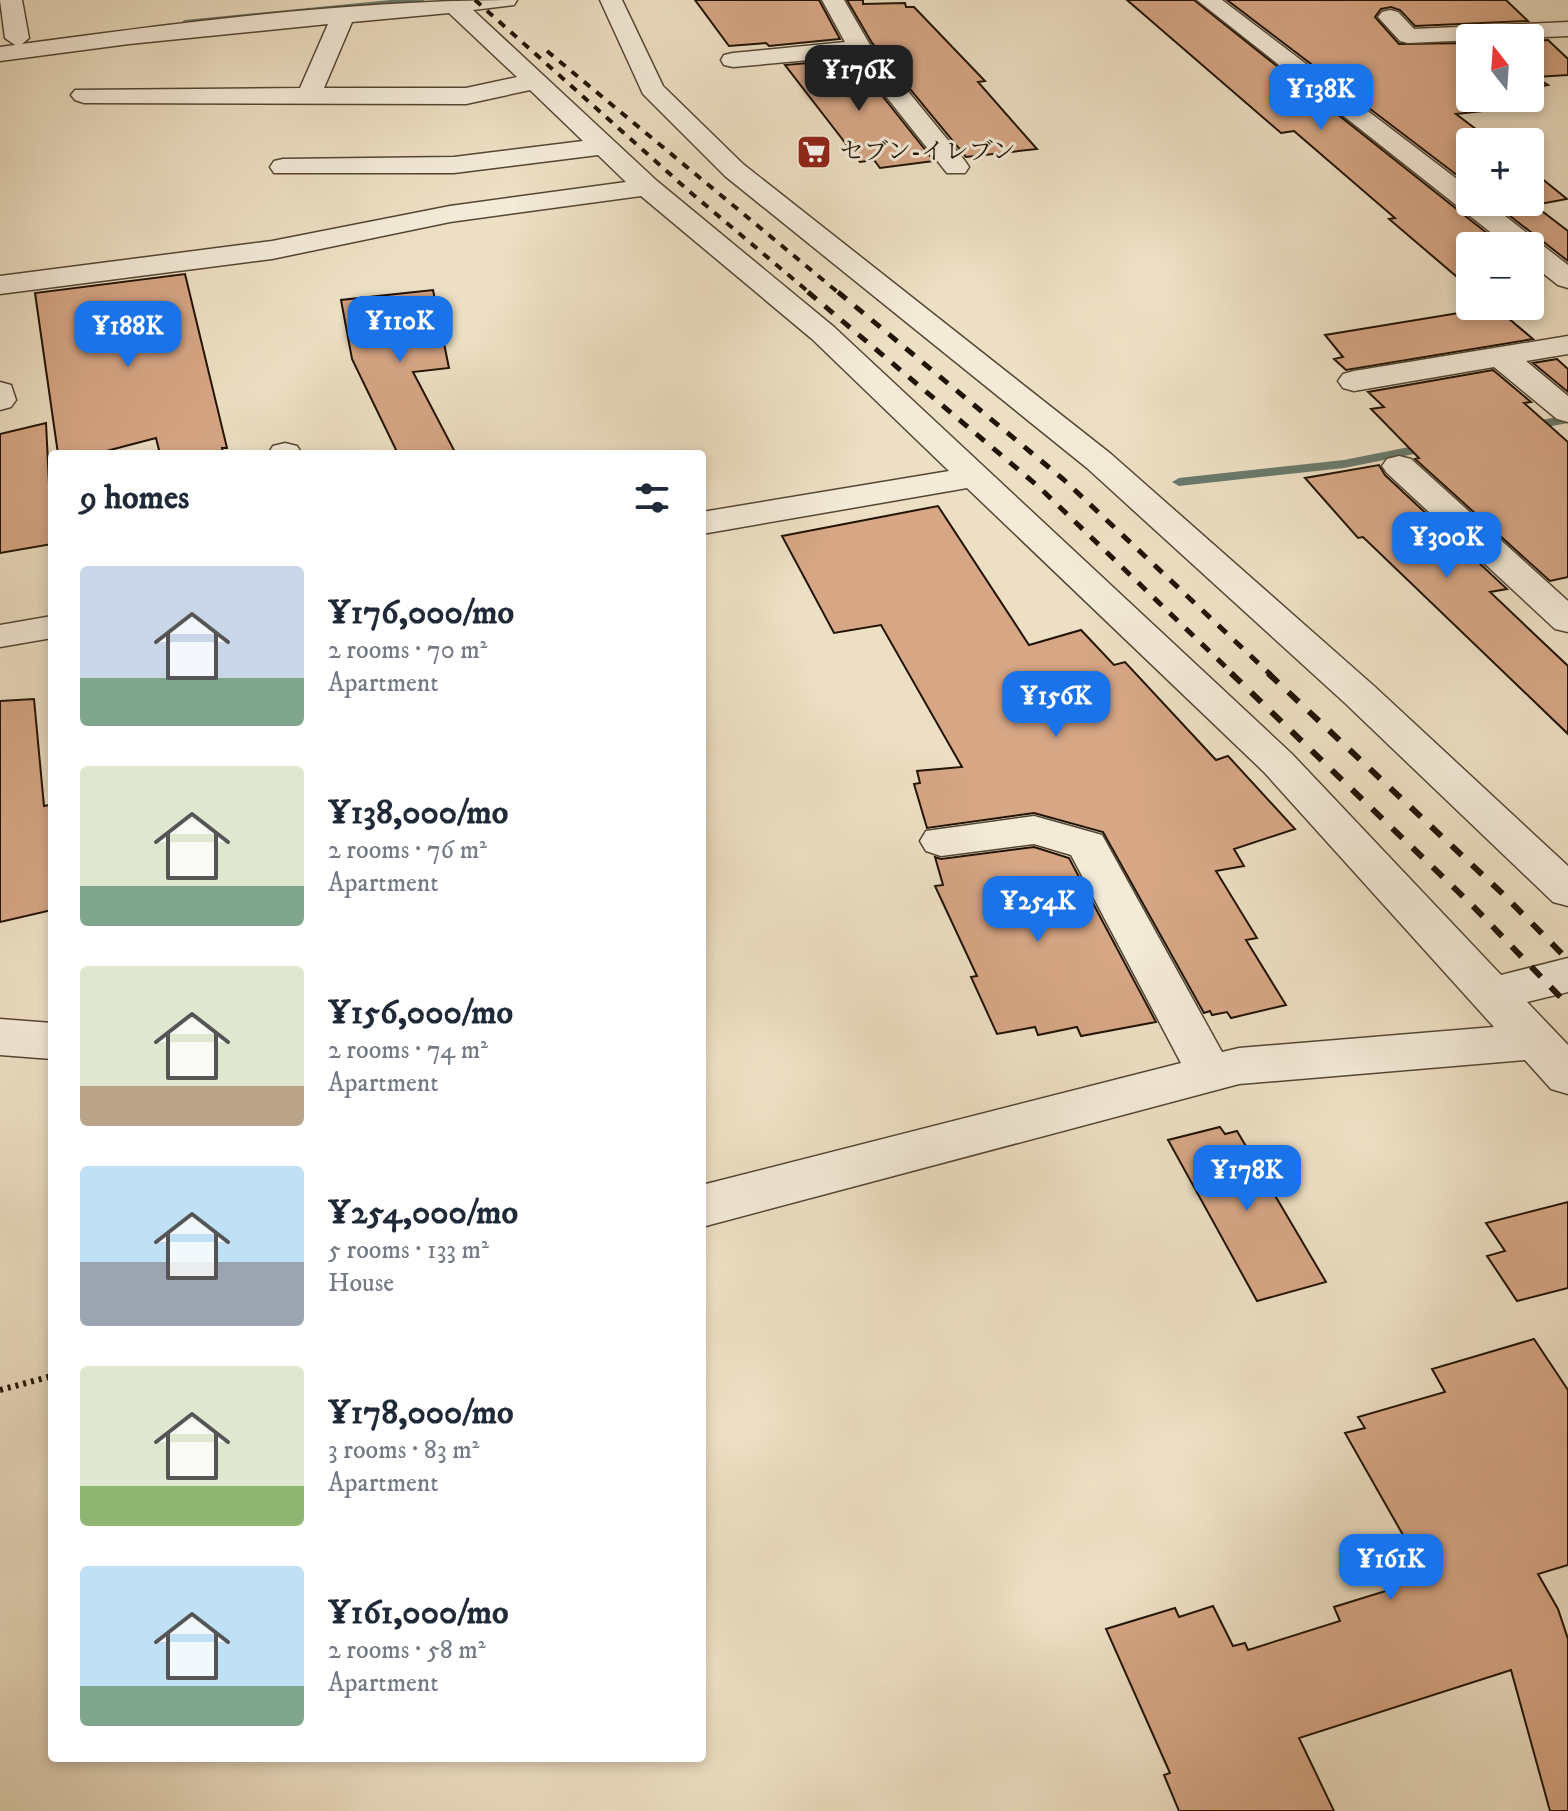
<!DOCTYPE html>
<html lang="en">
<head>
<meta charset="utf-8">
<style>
	:root { --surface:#fff; --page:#f6f6f7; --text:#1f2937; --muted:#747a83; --accent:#1a73e8 }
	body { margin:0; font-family:"IM FELL DW Pica","Noto Serif JP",serif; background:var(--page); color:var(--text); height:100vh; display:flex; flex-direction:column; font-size:30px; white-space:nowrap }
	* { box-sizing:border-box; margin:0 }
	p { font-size:26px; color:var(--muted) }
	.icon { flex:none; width:44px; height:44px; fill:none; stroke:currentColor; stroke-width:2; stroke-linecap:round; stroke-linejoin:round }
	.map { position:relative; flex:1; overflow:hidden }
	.side { position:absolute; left:48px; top:450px; width:658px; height:1312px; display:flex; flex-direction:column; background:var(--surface); border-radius:8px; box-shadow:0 4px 12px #0003 }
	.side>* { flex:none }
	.needle { width:52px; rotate:343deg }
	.fabs { position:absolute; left:1456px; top:24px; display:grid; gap:16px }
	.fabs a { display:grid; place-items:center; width:88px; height:88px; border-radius:8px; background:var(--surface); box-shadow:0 4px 12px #0003; font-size:40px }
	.price { position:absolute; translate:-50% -68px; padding:0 18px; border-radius:16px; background:var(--accent); color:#fff; font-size:26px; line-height:52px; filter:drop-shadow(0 2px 4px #0008) }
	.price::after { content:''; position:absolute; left:50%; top:48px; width:24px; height:18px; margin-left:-12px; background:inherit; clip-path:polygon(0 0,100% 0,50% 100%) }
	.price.active { background:#222; color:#fff }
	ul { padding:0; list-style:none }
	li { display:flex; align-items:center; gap:24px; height:200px; padding:0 32px }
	li span { display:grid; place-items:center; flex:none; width:224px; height:160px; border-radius:8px; color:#555 }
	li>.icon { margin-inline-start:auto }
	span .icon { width:96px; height:96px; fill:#fffc; stroke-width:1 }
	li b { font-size:34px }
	h2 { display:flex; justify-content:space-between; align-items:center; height:96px; padding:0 32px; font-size:34px }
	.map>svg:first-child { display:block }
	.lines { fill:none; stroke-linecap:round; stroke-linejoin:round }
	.stream { fill:#69796c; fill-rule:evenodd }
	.building { fill:#d6a685; stroke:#211303; stroke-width:2 }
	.minor-casing { stroke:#544633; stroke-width:3 }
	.path { stroke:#211303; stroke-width:6; stroke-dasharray:3 5; stroke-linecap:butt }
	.minor { fill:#f3ead8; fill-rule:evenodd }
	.rail-far2 { stroke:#211303; stroke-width:4; stroke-dasharray:8 8; stroke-linecap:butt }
	.rail-far1 { stroke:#211303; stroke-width:5; stroke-dasharray:11 11; stroke-linecap:butt }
	.rail { stroke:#211303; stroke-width:6; stroke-dasharray:14 14; stroke-linecap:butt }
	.labels { text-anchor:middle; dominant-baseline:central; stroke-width:6; stroke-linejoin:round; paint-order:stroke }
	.far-poi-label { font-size:24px; fill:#211303; stroke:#f3ead8; text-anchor:start }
</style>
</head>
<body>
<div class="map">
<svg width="1568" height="1811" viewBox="0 0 1568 1811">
	<rect width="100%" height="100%" fill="#eddfc3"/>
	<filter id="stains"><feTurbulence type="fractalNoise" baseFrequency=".0025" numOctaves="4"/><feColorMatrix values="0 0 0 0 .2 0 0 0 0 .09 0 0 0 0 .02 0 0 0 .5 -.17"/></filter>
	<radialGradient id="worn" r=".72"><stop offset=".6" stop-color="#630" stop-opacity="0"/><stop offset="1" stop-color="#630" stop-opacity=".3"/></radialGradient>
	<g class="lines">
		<path class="stream" d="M391,0H425L420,3L185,26L180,23L185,20Z
			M1568,415V423L1525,431L1518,427L1525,423Z
			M1434,442L1439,443V449L1344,468L1179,486L1172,482L1179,478L1344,460Z"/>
	</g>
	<path class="building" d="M695,0H819L840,39L769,46L766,43L729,46Z
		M847,0H863V4L905,3L906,7H914L985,81L978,82L1037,149L966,157L872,43Z
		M1127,0H1194L1503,246H1470V288L1389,219L1395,218L1294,131L1281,133Z
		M1227,0H1506L1528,21L1415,26L1400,10L1391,7L1381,9L1375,17L1399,44L1470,43V98H1517L1528,106L1456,114L1493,142H1470V185Z
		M1548,40L1568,59V75L1535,77L1548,85L1530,88V41Z
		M853,59L934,161L880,168L874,160L860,162L785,65Z
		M1530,169L1567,199L1534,205L1568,231V261L1492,202H1530Z
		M185,274L227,448H222L223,454H160L156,438L95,454H58L35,293Z
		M433,290L449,368L413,372L456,454H398L352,359L341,300Z
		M1495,307L1533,339L1346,370L1334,359L1343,357L1325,335Z
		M1557,359L1568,369V392L1533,363Z
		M1493,370L1531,402L1524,403L1568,442V577L1550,581L1415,459L1419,458L1371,409L1384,407L1368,392Z
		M46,423L52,544L0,553V434Z
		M1379,465L1385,475L1507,589L1490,592L1568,666V734L1363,537L1358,538L1305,478Z
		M938,506L1029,645L1081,630L1114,665L1125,662L1216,760L1228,756L1295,829L1234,849L1244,866L1216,871L1257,938L1246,940L1286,1005L1231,1018L1227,1012L1212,1015L1210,1011L1204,1013L1103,832L1034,813L927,828L914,784L920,783L917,771L962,767L881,625L834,633L782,536Z
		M34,699L44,806L49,805L52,834V910L0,922V701Z
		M1034,847L1069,858L1156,1022L1081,1036L1077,1027L1038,1035L1035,1027L997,1034L971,977L977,976L935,886L943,885L935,857L941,859Z
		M1220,1127L1225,1134L1237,1131L1326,1282L1257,1301L1168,1140Z
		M1568,1202V1288L1517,1301L1487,1256L1505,1251L1486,1223Z
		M1534,1339L1568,1390V1565L1538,1574L1558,1609L1568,1639V1811H1550L1511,1670L1299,1738L1334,1811H1179L1164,1775L1170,1773L1106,1629L1175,1608L1179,1617L1213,1606L1233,1646L1245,1643L1248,1650L1340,1621L1334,1607L1389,1590L1371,1561L1411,1549L1345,1433L1365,1428L1358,1417L1445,1392L1432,1369Z"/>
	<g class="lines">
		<g class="minor-casing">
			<path id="minor" d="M0,0H22L29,38L22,44C186,22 352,0 517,0L514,5L473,10L657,181L834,327L1292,754L1501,975L1568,958V992L1527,1002L1568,1045V1094L1551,1089L1525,1060L1239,1084L702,1227V1185L1181,1063L1071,855L1034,844L941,856L926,851L920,841L926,831L1034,816L1102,835L1222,1052L1239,1048L1494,1027L1264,772L967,488L702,534V512L949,471L812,339L641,196L450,222L272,259L0,294V276L272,241L450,206L626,182L598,155L454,173H274L270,167L274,161L283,159L454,157L583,141L530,90L466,104L84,103L75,100L71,95L75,90L300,88L328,24L129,44L0,61V47L15,45L5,38ZM449,13L517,77L466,88H324L352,22Z
				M600,0H622L663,86L743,164L1111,454L1374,686L1568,866V906L1553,902L1346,704L1087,468L725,176L643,94Z
				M822,0H844L870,45L965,161L969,167L965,173H947L854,56L733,67L724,65L721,60L724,55L733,53L845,42Z
				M1197,0H1222L1470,189V202H1487L1568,265V288L1558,285L1530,263V246H1508Z
				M1390,10L1398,12L1414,29L1568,22V36L1408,43L1400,41L1378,17L1382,12Z
				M1568,336V354L1526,361L1568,396V422L1557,419L1494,367L1354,391L1343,388L1338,381L1343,374L1354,371Z
				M0,382L11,385L16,400L11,407L0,410Z
				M285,443L297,446L302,454H268L273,446Z
				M1399,456L1411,459L1568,601V632L1555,629L1387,473L1382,466L1387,459Z
				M52,616V638L0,647V625Z
				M0,1019L52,1023V1059L0,1055Z"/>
		</g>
		<path class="path" d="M0,1390L52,1376"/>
		<use href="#minor" class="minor"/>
		<path class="rail-far2" d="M475,0L690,192L811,294
			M547,51L840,294"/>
		<path class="rail-far1" d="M808,292L1039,487L1234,675
			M838,292L1063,479L1271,675"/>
		<path class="rail" d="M1231,673L1472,905L1568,1005
			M1268,673L1504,895L1568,960"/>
	</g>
	<defs>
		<g id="supermarket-square" transform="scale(1.8)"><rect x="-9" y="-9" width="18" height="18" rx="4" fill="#8f2418" stroke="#f3ead8"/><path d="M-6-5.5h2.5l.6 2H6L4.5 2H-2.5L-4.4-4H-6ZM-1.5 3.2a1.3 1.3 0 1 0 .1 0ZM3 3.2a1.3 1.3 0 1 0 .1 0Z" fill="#fff"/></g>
	</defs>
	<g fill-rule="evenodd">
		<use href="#supermarket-square" x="814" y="152"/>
	</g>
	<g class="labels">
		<g class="far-poi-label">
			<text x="840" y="152">セブン-イレブン</text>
		</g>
	</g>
	<rect width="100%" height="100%" filter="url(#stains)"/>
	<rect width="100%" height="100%" fill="url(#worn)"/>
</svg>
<div class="fabs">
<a><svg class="needle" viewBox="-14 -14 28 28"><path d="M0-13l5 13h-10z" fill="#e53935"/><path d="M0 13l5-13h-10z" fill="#747a83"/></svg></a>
<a>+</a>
<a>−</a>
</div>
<b class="price active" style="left:859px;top:113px">¥176K</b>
<b class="price" style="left:1321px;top:132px">¥138K</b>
<b class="price" style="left:400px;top:364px">¥110K</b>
<b class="price" style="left:128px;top:369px">¥188K</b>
<b class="price" style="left:1447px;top:580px">¥300K</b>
<b class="price" style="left:1056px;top:739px">¥156K</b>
<b class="price" style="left:1038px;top:944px">¥254K</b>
<b class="price" style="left:1247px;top:1213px">¥178K</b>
<b class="price" style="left:1391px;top:1602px">¥161K</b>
<section class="side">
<h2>9 homes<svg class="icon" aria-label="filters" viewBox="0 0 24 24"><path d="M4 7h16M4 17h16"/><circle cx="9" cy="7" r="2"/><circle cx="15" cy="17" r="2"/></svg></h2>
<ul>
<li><span style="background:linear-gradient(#c9d6e8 70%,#7fa58c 0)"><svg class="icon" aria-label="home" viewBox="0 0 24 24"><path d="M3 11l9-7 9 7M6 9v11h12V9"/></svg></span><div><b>¥176,000/mo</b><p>2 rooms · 70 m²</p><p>Apartment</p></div></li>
<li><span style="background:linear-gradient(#dfe7d0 75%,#7fa58c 0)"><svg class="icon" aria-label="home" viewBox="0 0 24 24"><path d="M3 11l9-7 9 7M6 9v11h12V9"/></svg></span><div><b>¥138,000/mo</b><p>2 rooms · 76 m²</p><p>Apartment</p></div></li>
<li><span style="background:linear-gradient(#dfe7d0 75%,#b9a48a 0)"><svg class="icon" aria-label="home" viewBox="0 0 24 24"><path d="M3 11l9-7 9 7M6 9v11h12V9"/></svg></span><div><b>¥156,000/mo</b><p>2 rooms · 74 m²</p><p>Apartment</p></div></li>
<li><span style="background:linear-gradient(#bfe0f5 60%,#9aa5b1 0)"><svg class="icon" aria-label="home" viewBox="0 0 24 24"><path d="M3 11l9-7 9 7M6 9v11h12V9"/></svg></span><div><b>¥254,000/mo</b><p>5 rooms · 133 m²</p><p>House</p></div></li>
<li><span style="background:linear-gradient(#dfe7d0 75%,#8fb573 0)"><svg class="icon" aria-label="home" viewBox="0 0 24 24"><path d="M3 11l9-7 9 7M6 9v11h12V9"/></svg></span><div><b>¥178,000/mo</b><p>3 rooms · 83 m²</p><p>Apartment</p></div></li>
<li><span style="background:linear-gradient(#bfe0f5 75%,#7fa58c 0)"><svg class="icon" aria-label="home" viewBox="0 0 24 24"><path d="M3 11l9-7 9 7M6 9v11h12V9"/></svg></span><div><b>¥161,000/mo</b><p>2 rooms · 58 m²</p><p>Apartment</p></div></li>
</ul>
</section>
</div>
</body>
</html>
